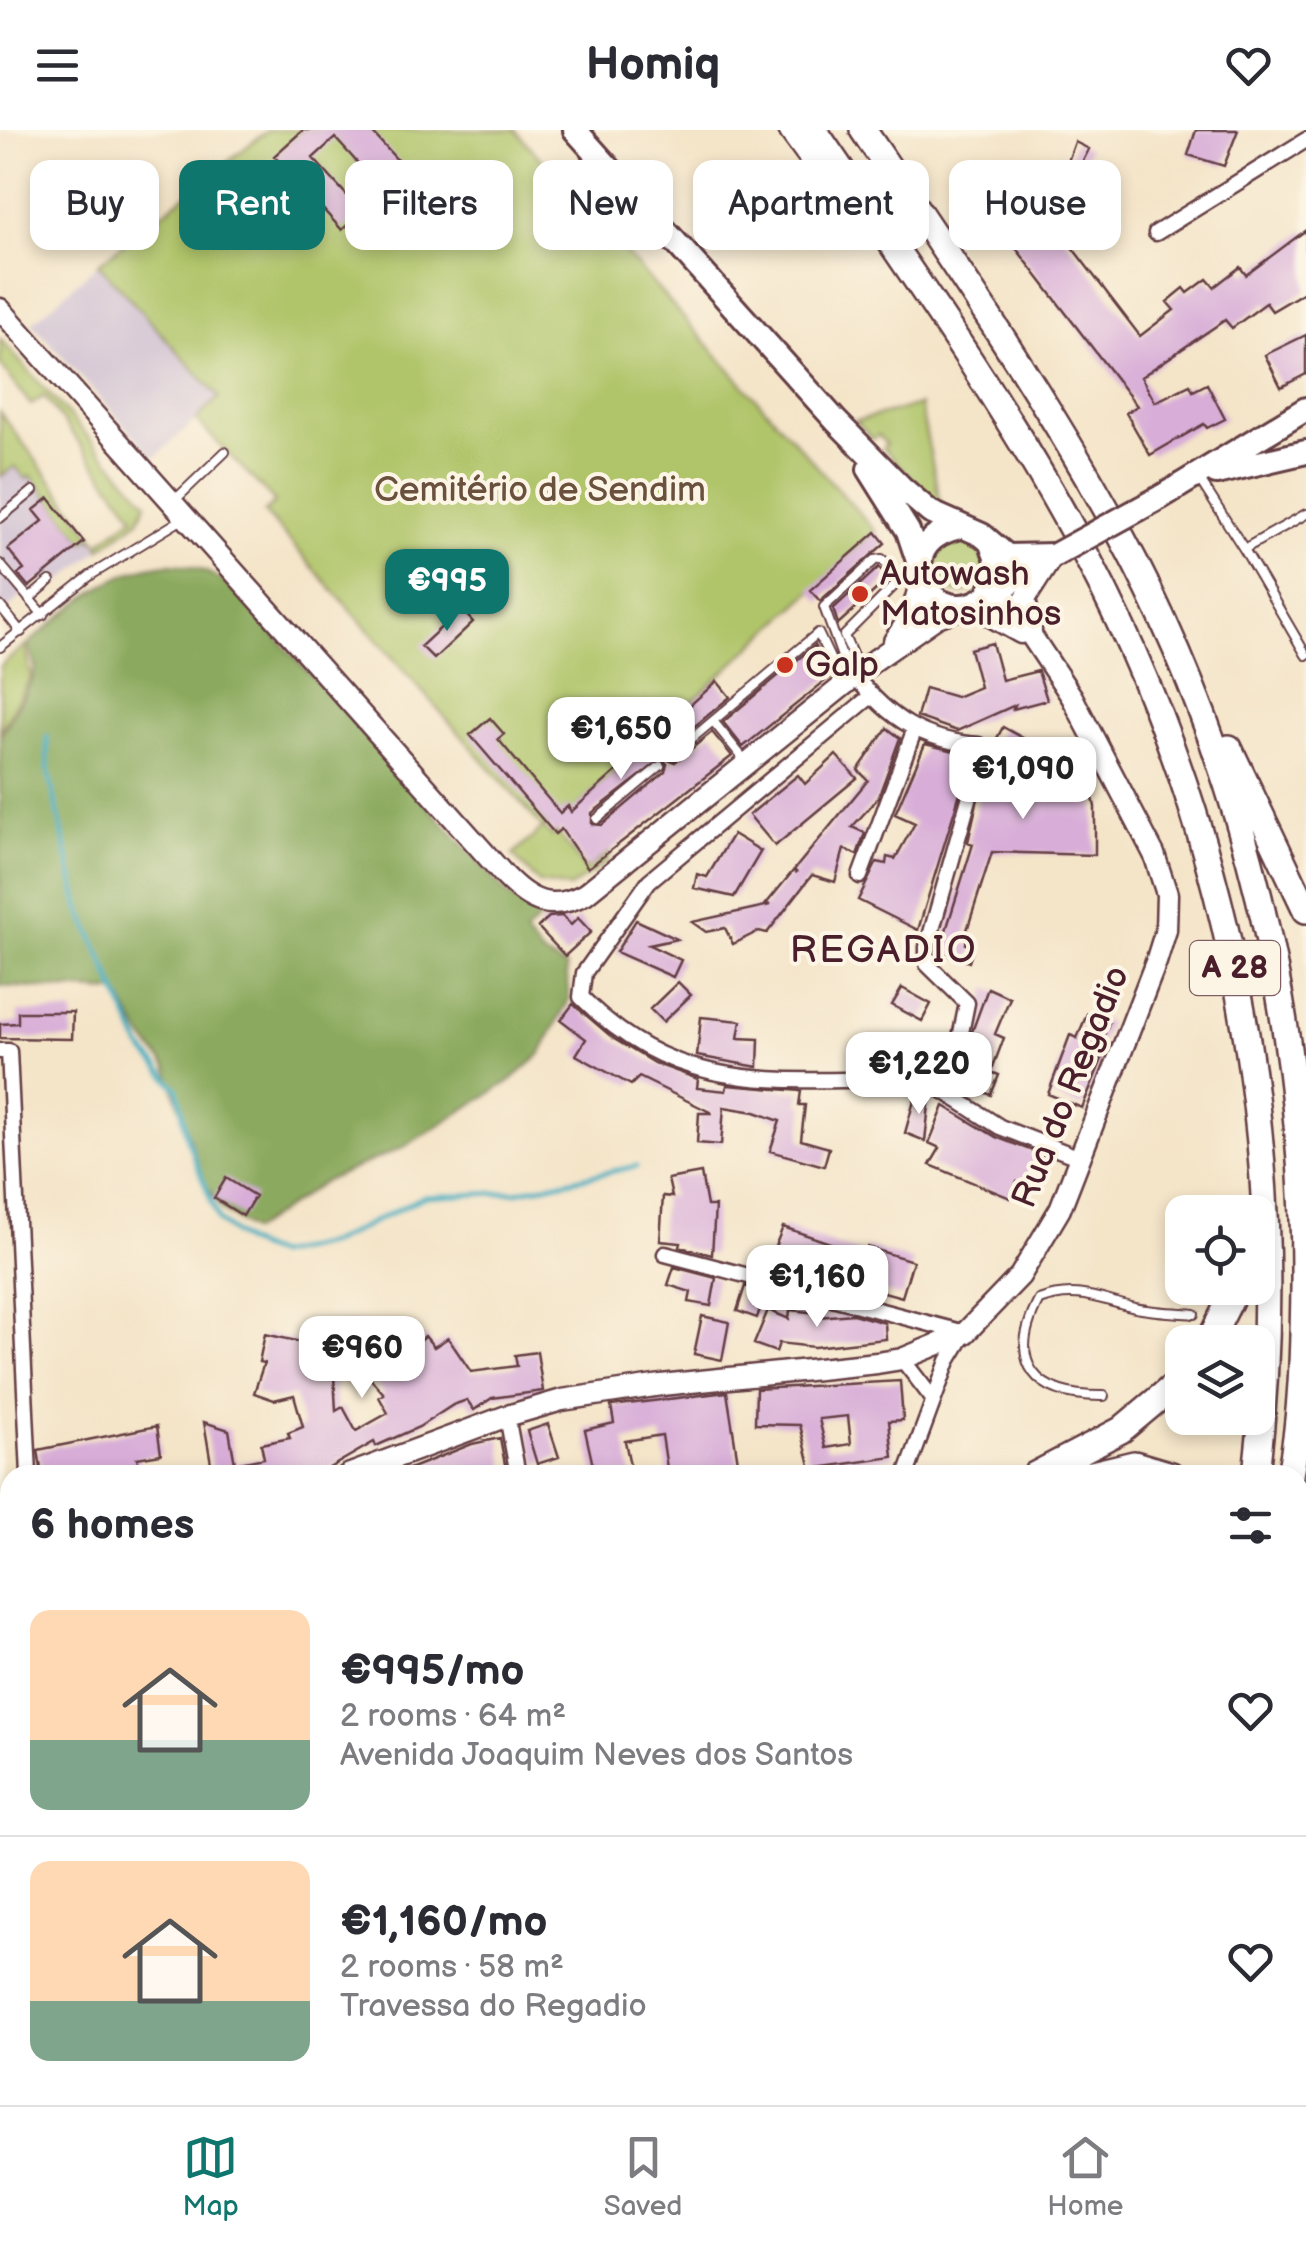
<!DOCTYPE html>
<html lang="en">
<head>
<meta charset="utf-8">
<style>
	:root { --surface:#fff; --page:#f2f2f3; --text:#2b2b33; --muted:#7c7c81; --line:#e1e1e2; --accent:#0f766e }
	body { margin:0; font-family:"Balsamiq Sans",sans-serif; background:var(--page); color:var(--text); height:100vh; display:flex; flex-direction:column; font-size:38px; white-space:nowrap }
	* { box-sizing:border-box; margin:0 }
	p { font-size:32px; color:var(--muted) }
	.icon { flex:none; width:55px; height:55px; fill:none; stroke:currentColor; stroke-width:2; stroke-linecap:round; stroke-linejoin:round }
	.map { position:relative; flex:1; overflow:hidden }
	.drawer { position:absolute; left:0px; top:1335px; width:1308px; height:640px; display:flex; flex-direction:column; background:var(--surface); border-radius:30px 30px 0 0; box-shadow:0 5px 15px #0003 }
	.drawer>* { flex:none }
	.guide { position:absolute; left:30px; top:30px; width:1248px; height:90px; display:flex; gap:20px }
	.tools { position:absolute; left:1165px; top:1065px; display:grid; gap:20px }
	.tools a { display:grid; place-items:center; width:110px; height:110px; border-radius:20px; background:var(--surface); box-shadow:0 5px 15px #0003; font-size:50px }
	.price { position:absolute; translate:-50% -85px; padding:0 22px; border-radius:20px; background:#fff; color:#222; font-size:32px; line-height:65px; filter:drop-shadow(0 2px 5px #0008) }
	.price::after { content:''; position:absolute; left:50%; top:60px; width:30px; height:22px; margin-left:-15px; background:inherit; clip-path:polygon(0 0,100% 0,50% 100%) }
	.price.current { background:var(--accent); color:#fff }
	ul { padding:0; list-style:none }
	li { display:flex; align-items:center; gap:30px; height:250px; padding:0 30px }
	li+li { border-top:2px solid var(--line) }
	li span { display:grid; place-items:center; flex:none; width:280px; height:200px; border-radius:20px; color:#555 }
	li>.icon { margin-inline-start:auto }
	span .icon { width:120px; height:120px; fill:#fffc; stroke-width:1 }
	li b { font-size:42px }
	h2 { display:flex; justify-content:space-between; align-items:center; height:120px; padding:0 30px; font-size:42px }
	.chip { padding:0 35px; border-radius:20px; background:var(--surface); box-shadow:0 5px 15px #0003; font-size:35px; line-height:90px }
	.chip.current { background:var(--accent); color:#fff }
	header { display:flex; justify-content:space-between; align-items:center; height:130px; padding:0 30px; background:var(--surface); font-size:45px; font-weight:700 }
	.dock { display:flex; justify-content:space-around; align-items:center; height:140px; border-top:2px solid var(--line); background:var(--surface); font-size:28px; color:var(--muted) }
	.dock a { display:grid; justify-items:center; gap:5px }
	.dock .current { color:var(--accent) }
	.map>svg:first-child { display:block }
	.industrial { fill:#cdbed2 }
	.green { fill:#b0c56a; stroke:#7d724a; stroke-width:2.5; fill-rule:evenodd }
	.forest { fill:#8caa5e; stroke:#6b6444; stroke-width:2.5 }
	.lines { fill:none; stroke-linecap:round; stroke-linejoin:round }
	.stream { stroke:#40acbf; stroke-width:5 }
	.building { fill:#d8add8; fill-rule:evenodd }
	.lane-casing { stroke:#643d43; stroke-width:12 }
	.street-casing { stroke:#643d43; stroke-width:19 }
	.secondary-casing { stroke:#643d43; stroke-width:25 }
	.primary-casing { stroke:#643d43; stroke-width:28 }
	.highway-casing { stroke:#643d43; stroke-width:30 }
	.lane { stroke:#fff; stroke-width:8 }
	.street { stroke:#fff; stroke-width:14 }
	.secondary { stroke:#fff; stroke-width:20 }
	.primary { stroke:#fff; stroke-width:22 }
	.highway { stroke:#fff; stroke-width:25 }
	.primary-bridge-casing { stroke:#643d43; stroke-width:28; stroke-linecap:butt }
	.primary-bridge { stroke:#fff; stroke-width:22 }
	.poi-dot { fill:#c8321e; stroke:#fcf5e5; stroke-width:4 }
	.labels { text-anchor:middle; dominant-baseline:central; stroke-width:8; stroke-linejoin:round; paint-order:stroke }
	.shield { fill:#fcf5e5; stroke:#7f5f63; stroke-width:2.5 }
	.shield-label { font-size:32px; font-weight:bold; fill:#4a1f2b }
	.park-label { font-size:35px; fill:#69513e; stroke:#fcf5e5 }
	.poi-label { font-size:35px; fill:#4a1f2b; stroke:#fcf5e5; text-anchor:start }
	.street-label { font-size:35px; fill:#4a1f2b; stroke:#fcf5e5 }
	.neighbourhood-label { font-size:38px; letter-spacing:2.5px; fill:#4a1f2b; stroke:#fcf5e5 }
</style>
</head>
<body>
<header><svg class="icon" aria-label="menu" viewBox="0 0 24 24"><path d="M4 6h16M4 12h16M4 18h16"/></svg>Homiq<svg class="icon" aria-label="heart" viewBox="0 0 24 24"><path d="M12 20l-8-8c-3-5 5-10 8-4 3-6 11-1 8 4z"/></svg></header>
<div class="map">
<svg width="1306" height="1975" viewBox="0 0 1306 1975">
	<rect width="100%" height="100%" fill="#fcf5e5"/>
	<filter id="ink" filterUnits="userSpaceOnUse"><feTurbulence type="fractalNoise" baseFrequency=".01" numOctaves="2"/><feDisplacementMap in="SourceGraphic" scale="20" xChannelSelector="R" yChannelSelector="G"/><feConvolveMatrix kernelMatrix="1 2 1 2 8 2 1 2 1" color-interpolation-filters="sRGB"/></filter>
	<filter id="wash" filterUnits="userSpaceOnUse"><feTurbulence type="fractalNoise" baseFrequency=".0048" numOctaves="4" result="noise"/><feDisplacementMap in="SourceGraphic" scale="40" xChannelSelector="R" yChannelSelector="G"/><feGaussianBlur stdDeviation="2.25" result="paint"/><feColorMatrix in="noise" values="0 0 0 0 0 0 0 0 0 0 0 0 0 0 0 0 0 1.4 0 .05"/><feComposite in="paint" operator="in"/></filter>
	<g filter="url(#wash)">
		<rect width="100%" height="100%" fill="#f4e4c8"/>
		<path class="industrial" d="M98,134L220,268L154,328L32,193Z
			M0,290L100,419L52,459L42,448L0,486Z"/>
		<path class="green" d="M268,0H515L876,402L577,677L610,724L606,733L570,758L539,753L513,725L543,698L264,382L275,372L196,290L219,267L98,134ZM568,677L603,728L585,739L557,702L552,706L544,698Z
			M0,209L147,372L139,390L100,419L99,413L134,386L44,266L31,275L0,234Z
			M920,275L942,380L883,318L886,314L878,305L873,309L855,291Z
			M0,282L98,413L91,407L84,412L31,346L26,349L15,336L0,347Z
			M935 438a25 25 0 1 1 50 0a25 25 0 1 1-50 0Z
			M26,515L31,547L0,602V536Z"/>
		<path class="forest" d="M172,434C199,436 215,444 235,461L509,766L541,787L525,804L543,825L566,837L569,869L540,925L510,951L402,1018L325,1051L252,1101L223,1080L203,1051L167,937L141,905L118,862L0,856V607L33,549L35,536L28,514C72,478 113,436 172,434Z
			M344,1965H1010L1009,1975H376Z"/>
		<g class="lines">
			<path class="stream" d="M47,607L48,639L79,776L141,917L178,960L187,1009L219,1091L246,1113L276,1125L331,1113L423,1067L516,1062L637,1036"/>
		</g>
		<g id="blocks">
			<path class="building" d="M303,0H370L407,41L384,62L335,8L313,28L362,82L342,100L274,26Z
				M1196,0H1238L1224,36L1188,25Z
				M1075,12L1089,19L1076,45L1104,50L1101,65L1080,62L1079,68L1056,64Z
				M1057,46L1045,82L1140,206L1174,180L1167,172L1184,158L1188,163L1207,149L1214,157L1240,137L1246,145L1306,100V161L1272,181L1266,173L1232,198L1225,190L1141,247L1155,272L1190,255L1193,261L1207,254L1225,289L1207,298L1204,294L1150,325L1126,283L1137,276L996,92Z
				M1306,205V244L1281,257L1265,225Z
				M49,368L84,412L29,457L18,444L24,440L8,419L43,391L34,380Z
				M876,402L885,413L820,471L810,460Z
				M879,437L888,449L838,494L833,479Z
				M461,479L473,492L434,529L421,516Z
				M992,513L1002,550L1038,541L1047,570L1013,579L1015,575L957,601L917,587L925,558L956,567L980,557L970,519Z
				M815,515L830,547L743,617L723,592Z
				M717,551L730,567L666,620L664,628L675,632L712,602L732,626L588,738L561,699L555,704L470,605L490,588L504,604L498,609L560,683L568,676L571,682ZM662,629L667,634L665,642L602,695L592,694V683Z
				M1003,597L1023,608L1009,658L1046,664L1037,622L1081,613L1095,677V725L992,722L967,800L966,814L974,816L969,832L939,823L973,714L968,712L988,625Z
				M887,598L900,608L878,668L852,697L865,703L857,725L844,719L835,752L812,745L767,803L759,801L733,814L725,798L706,802L692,792L770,775L766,774L793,741L797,743L794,740L868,650L858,640Z
				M925,614L967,624L963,653L918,800L858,770L877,732L886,734L887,727L895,729L915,693L895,684Z
				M836,625L857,648L775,716L749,685L798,645L805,654Z
				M733,704L761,721L734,767L694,758L697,744L707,747Z
				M562,786L571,795L578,788L591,802L565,826L538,797L549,787Z
				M636,790L677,809L649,815L681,830L673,847L616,822Z
				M678,852L691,865L663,892L650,879Z
				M902,858L931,874L922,891L892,875Z
				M988,858L1010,868L995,904L1004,908L991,942L999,945L991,965L954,951Z
				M573,874L614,909L654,933L698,949L697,958L726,961L727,955L801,961L799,975H805L801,1010L829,1018L824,1036L770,1021L780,991L755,982L724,977L721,1015L697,1013L699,983H712L639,947L631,955L576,925L586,909L561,890Z
				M18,882H73L72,909L0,908V894L18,893Z
				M1087,884L1109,893L1095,927L1102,929L1082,978L1048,964L1070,905L1077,908Z
				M701,887L741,891L738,908L759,909L758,937L697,926Z
				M906,907L936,911L933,936L903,932Z
				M917,960L930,966L925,1011L905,1003Z
				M944,976L996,1007L1043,1025L1027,1057L1017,1052L1010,1068L930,1035L940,1018L929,1013Z
				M701,1043L707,1076H715L712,1125L680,1117L681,1113L660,1111L663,1066L672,1067L668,1049Z
				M226,1048L255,1066L243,1086L214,1068Z
				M783,1097L865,1125L867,1117L913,1131L902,1167L769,1131Z
				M674,1137L716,1148L711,1176L689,1172L691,1162L668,1155Z
				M745,1156L766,1161L757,1188L737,1181Z
				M768,1180L789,1189L790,1180L818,1183L817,1187L853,1184L885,1193L886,1209L814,1217L779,1213L776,1222L754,1214Z
				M702,1186L729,1192L722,1230L694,1224Z
				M358,1192L361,1237L339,1211L338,1194Z
				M265,1204L345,1222L346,1246H334L336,1281L343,1277L356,1301L388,1283L379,1267L384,1264L362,1239L380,1224L395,1232L425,1206L434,1217L448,1208L471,1242L517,1236L515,1225L537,1222L543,1261L492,1268L474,1280L467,1270L453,1275L419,1297L376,1316L374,1312L317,1345H213L204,1292L229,1300L235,1334L264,1328L261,1314L290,1308L288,1303L303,1297L294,1265L274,1270L254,1263L264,1233L259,1232Z
				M900,1251L903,1290L889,1291L893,1327L811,1339L800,1295L755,1294L756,1259ZM848,1286L851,1314L826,1318L819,1289Z
				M727,1262L740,1345H668L662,1305L625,1311L632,1345H595L585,1300L614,1293L611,1276Z
				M548,1294L559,1327L537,1334L527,1301Z
				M157,1296L161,1324L137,1328L142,1345H42L38,1320Z
				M500,1308L507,1345H394L472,1314Z"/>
		</g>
	</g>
	<g filter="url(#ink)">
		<use href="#blocks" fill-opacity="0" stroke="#643d43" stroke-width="2.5"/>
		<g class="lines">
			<g class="lane-casing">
				<path id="lane" d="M1198,347L1244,419
					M175,370L225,322
					M1306,384L1244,419L1306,525
					M0,388L33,361
					M0,434L43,485
					M29,469L50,451
					M0,476L21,502
					M0,517L91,445L181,390
					M849,546L824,477L875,430L882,429L895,443V455L844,506L860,542
					M713,591L747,633
					M671,626L818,503L843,556
					M617,672L660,636
					M597,689L614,675
					M1104,1266C1034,1267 1006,1233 1039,1170C1075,1157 1096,1168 1131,1177C1150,1182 1173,1182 1194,1184
					M1298,1899L1306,1894"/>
			</g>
			<g class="street-casing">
				<path id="street" d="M1156,103L1306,10
					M855,546C889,589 924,611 979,615L973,655L927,817V834L967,873L960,908L939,958
					M871,566L649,751L584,843L581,867C683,970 785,948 918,949L939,958L1000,997L1080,1028
					M860,746L914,601
					M0,921H9L29,1345
					M665,1124L965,1203L948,1231L906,1345
					M902,1229L933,1269
					M507,1286L518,1345
					M0,1522L5,1493
					M0,1534L10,1557
					M0,1700L10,1695
					M0,1725L10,1749
					M0,1918L10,1943
					M19,1965L23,1975
					M93,1965L95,1975
					M177,1975L179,1965"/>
			</g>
			<g class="secondary-casing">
				<path id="secondary" d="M0,179L505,746C530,772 551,782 585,764L875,530L937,487L964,477
					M971,475L1021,503
					M1031,500L1025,469L1048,433
					M894,511L911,486L921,450
					M348,1345L507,1286L562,1270L661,1255L877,1233L902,1229L965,1203L1020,1146L1060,1079L1156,832L1166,800L1167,764L1154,724L1072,567L1001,460
					M0,1427H10"/>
			</g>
			<g class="primary-casing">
				<path id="primary" d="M575,0L836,291L901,357L930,382L982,405L1007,426L1055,425
					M869,339L908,401L919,434
					M1216,343L1306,322
					M1161,367L1306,279
					M960,397C932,403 915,419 921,450C935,478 964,484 988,465L999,435L991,414
					M985,468L1052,427"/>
			</g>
			<g class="highway-casing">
				<path id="highway" d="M792,0L833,56
					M814,0C903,131 997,262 1073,401C1231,688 1294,1020 1256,1345
					M863,0C952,131 1043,263 1119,402C1244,633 1306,895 1304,1157C1303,1219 1302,1284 1290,1345
					M1229,618L1306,780
					M1209,1212L1236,1158
					M1035,1345L1121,1300L1182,1249
					M1088,1345L1134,1334L1171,1345
					M1298,1681L1306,1683
					M1298,1710L1306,1712
					M1298,1866L1306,1858
					M1148,1975L1150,1965
					M1175,1975L1176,1965
					M1218,1975L1223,1965"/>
			</g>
			<use href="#lane" class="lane"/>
			<use href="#street" class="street"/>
			<use href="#secondary" class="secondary"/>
			<use href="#primary" class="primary"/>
			<use href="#highway" class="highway"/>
			<g class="primary-bridge-casing">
				<path id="primary-bridge" d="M1055,425L1161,367"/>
			</g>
			<use href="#primary-bridge" class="primary-bridge"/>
		</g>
	</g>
	<g class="poi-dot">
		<circle cx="860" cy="464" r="10"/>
		<circle cx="785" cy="535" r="10"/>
	</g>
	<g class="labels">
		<rect class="shield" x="1190" y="811" width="90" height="54" rx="8"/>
		<g class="shield-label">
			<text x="1235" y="838">A 28</text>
		</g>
		<g class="park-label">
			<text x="540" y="360">Cemitério de Sendim</text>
		</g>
		<g class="poi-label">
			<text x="880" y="444">Autowash<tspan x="880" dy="40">Matosinhos</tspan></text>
			<text x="805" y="535">Galp</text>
		</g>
		<g class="street-label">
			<text transform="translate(1071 957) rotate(-68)">Rua do Regadio</text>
		</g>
		<g class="neighbourhood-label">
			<text x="884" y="820">REGADIO</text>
		</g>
	</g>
</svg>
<div class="tools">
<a><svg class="icon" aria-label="locate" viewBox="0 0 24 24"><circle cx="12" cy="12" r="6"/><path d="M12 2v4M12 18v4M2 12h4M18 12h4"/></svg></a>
<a><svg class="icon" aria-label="layers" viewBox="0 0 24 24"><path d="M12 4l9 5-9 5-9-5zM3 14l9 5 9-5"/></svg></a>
</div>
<b class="price current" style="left:447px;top:504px">€995</b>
<b class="price" style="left:621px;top:652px">€1,650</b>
<b class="price" style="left:1023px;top:692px">€1,090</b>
<b class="price" style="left:919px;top:987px">€1,220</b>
<b class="price" style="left:817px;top:1200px">€1,160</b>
<b class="price" style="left:362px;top:1271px">€960</b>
<div class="guide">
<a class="chip">Buy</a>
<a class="chip current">Rent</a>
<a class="chip">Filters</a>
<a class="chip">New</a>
<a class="chip">Apartment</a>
<a class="chip">House</a>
</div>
<section class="drawer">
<h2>6 homes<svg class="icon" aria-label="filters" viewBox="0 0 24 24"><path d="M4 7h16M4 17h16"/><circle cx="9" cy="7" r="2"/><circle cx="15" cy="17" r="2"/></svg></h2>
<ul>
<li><span style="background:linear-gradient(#ffd9b3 65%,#7fa58c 0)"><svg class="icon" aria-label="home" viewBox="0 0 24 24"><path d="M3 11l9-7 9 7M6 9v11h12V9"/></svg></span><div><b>€995/mo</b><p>2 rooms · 64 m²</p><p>Avenida Joaquim Neves dos Santos</p></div><svg class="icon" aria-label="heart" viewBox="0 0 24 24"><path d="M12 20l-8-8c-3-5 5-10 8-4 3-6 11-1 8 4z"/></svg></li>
<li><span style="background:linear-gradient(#ffd9b3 70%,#7fa58c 0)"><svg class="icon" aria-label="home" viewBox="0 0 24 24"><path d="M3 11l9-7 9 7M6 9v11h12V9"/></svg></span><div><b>€1,160/mo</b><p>2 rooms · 58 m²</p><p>Travessa do Regadio</p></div><svg class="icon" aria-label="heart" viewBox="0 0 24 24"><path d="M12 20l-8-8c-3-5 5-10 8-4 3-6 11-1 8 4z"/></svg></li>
</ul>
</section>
</div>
<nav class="dock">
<a class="current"><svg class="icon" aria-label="map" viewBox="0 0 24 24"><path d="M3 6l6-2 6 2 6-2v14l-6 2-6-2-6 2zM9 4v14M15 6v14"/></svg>Map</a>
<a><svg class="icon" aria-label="saved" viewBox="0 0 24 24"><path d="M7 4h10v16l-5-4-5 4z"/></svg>Saved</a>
<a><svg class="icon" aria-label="home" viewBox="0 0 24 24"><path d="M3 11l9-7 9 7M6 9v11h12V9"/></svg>Home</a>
</nav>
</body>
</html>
